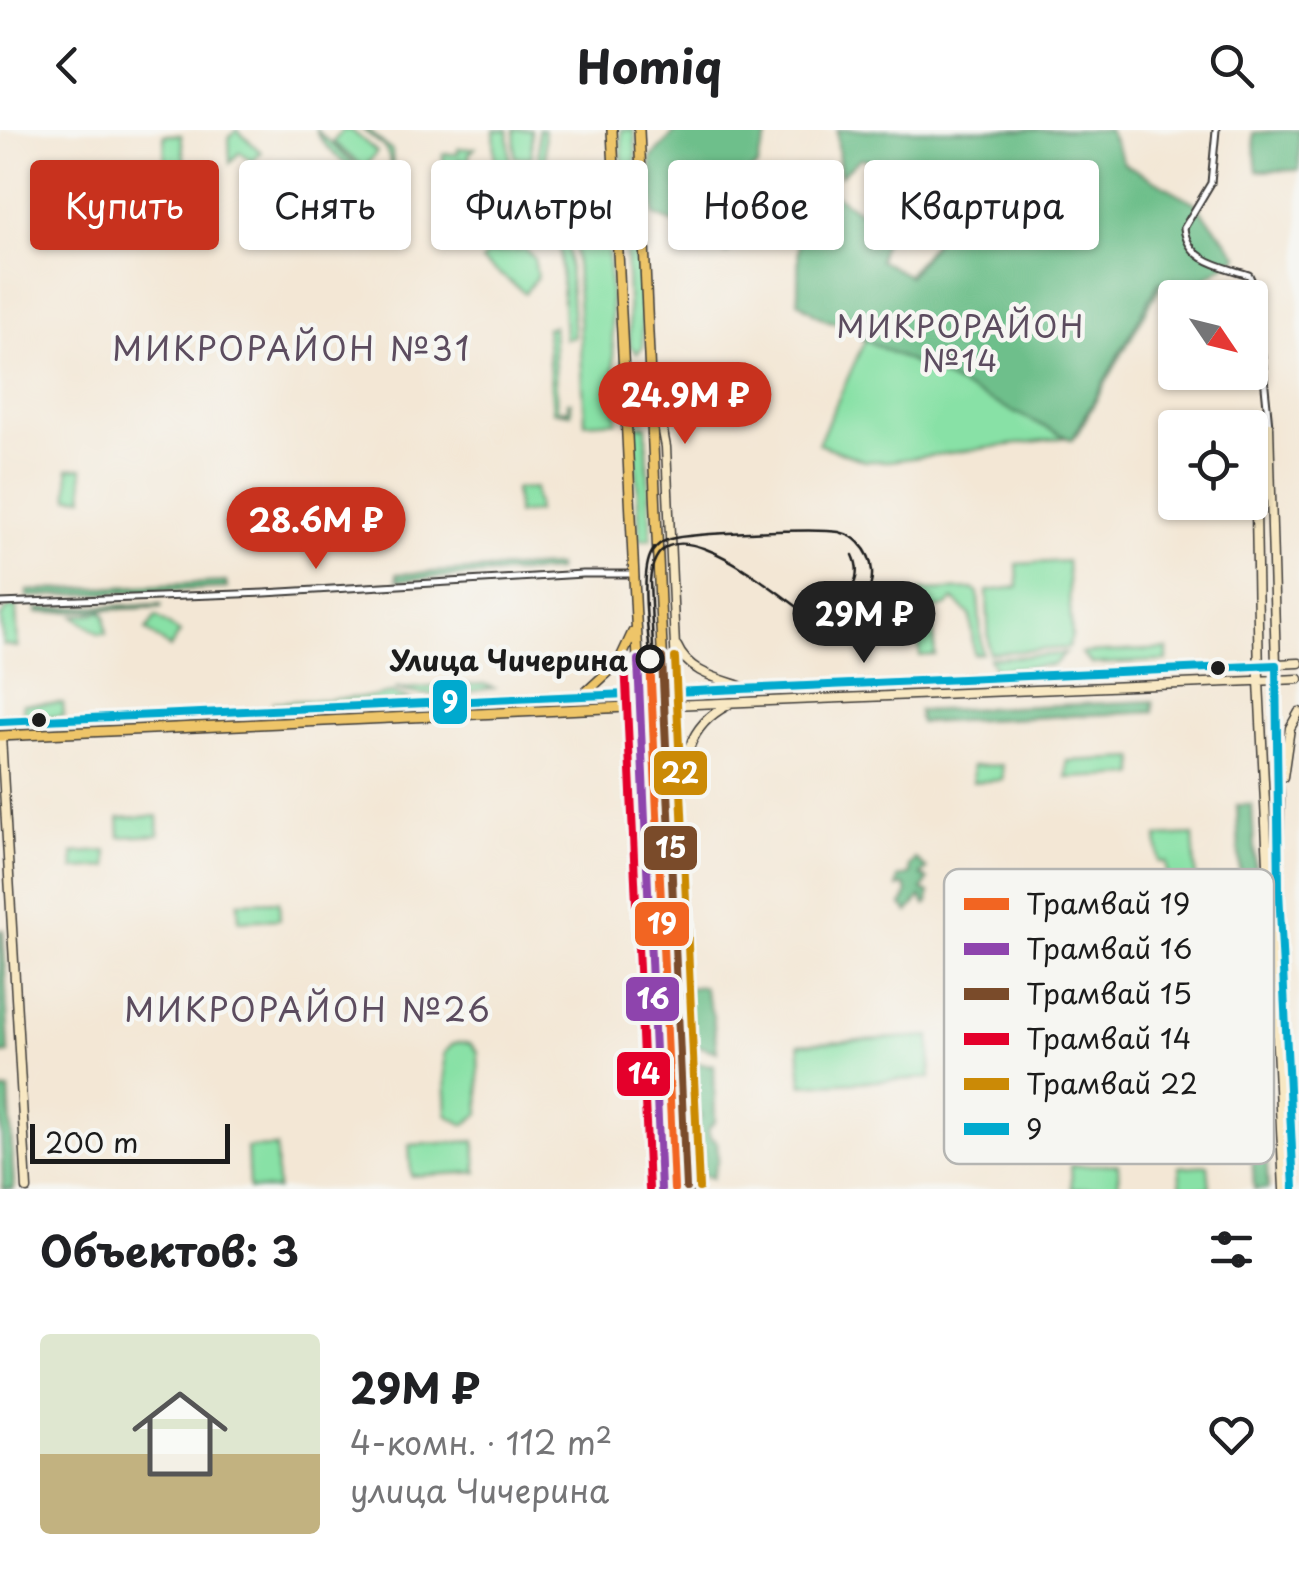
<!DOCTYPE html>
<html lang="ru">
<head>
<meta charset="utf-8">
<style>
	:root { --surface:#fff; --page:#f2f2f2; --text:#202124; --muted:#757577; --accent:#c8321e }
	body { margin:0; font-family:"Playpen Sans",sans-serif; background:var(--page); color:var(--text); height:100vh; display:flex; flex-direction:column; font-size:38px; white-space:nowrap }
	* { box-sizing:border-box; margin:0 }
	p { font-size:32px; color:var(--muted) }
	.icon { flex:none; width:55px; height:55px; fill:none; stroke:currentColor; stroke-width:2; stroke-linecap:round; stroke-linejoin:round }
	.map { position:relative; height:1059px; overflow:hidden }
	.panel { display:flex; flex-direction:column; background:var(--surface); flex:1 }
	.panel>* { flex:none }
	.guide { position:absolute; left:30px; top:30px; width:1240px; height:90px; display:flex; gap:20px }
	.needle { width:65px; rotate:125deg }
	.buttons { position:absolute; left:1158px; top:150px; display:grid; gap:20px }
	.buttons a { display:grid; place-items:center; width:110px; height:110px; border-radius:10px; background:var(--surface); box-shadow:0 2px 8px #0004; font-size:50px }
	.scale { position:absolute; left:30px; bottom:25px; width:200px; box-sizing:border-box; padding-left:10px; border:5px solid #1c1c1c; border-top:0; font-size:28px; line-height:35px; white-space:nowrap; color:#1c1c1c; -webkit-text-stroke:8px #f6f6f2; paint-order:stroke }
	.price { position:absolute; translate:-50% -85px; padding:0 22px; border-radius:35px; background:var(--accent); color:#fff; font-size:32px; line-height:65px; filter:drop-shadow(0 2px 5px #0008) }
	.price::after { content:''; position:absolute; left:50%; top:60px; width:30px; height:22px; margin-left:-15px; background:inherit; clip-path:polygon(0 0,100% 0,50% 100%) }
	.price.selected { background:#222; color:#fff }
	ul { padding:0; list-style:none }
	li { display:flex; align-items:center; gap:30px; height:250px; padding:0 40px }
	li span { display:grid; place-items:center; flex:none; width:280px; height:200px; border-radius:10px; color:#555 }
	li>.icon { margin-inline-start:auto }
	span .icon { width:120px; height:120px; fill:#fffc; stroke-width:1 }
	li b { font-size:42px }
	h2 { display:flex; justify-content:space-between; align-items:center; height:120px; padding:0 40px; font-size:42px }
	.tag { padding:0 35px; border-radius:10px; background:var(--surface); box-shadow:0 2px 8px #0004; font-size:35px; line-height:90px }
	.tag.selected { background:var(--accent); color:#fff }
	header { display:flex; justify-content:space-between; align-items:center; height:130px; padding:0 40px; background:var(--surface); font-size:45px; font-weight:700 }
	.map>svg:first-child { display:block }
	.green { fill:#88e1a6; stroke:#527e61; stroke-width:2.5 }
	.forest { fill:#6ebf8b; stroke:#456e54; stroke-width:2.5 }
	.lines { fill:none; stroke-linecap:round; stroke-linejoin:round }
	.street-casing { stroke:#3c3a38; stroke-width:9 }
	.secondary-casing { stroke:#3c3a38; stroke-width:11 }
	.primary-casing { stroke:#3c3a38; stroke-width:12 }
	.street { stroke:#fff; stroke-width:5 }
	.secondary { stroke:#f8e8c3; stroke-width:8 }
	.primary { stroke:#eec569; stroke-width:9 }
	.tram { stroke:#1c1c1c; stroke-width:2.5 }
	.bus-1-casing { stroke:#f6f6f2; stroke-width:15 }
	.bus-1 { stroke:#00a9ce; stroke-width:8 }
	.tram-1-casing { stroke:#f6f6f2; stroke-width:15 }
	.tram-2-casing { stroke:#f6f6f2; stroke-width:15 }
	.tram-3-casing { stroke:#f6f6f2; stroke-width:15 }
	.tram-4-casing { stroke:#f6f6f2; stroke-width:15 }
	.tram-5-casing { stroke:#f6f6f2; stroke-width:15 }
	.tram-1 { stroke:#f26522; stroke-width:8 }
	.tram-2 { stroke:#8e44ad; stroke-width:8 }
	.tram-3 { stroke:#7a4b2a; stroke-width:8 }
	.tram-4 { stroke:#e4002b; stroke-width:8 }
	.tram-5 { stroke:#cb8a06; stroke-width:8 }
	.stop-dot { fill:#f6f6f2; stroke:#1c1c1c; stroke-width:5 }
	.bus-dot { fill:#1c1c1c; stroke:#f6f6f2; stroke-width:4 }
	.labels { text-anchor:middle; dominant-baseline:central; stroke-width:9; stroke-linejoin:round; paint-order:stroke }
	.stop-label { font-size:28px; font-weight:bold; fill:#1c1c1c; stroke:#f6f6f2; text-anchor:end }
	.neighbourhood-label { font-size:30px; letter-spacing:2.5px; fill:#5c4c5f; stroke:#f6f6f2 }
	.quarter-label { font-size:32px; letter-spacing:2.5px; fill:#5c4c5f; stroke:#f6f6f2 }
	.key { fill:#f6f6f2; stroke:#b5b5b2; stroke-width:2.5 }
	.key-label { font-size:28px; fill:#1c1c1c }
	.line-badge { stroke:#f6f6f2; stroke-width:4 }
	.badge-label { font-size:28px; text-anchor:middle; font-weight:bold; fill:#fff }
</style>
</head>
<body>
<header><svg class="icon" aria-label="back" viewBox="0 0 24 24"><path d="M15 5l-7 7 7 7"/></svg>Homiq<svg class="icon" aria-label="search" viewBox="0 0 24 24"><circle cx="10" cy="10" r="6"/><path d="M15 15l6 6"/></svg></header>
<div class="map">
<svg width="1299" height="1059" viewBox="0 0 1299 1059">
	<rect width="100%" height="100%" fill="#f6f6f2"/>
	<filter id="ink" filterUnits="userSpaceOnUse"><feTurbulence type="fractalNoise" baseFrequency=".01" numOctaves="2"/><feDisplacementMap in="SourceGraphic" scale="20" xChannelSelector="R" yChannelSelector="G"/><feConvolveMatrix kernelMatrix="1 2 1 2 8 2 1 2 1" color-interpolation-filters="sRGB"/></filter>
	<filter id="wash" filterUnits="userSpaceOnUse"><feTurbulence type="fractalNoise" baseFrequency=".0048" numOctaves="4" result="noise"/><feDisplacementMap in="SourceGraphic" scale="40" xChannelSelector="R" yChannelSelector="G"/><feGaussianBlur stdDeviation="2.25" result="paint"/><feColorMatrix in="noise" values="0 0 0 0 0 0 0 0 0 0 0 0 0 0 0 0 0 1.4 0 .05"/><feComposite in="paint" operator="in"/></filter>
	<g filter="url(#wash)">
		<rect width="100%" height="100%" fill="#f3e7d5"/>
		<path class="green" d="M237,0L261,22L252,32L240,22L230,33L229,7Z
			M316,0L365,44L379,47L389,39C394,20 376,11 363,0H368L392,21L393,39L382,50C363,52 322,18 316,0Z
			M343,0H351L377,22L364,38L333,12Z
			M494,0H508L510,32L495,34Z
			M514,0H531L532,27L515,28Z
			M538,0H544L547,57H560V47H566L565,60L547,62L539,57Z
			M621,0H633L635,7L643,217L637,223L630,216Z
			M164,5H181L185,35L165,33Z
			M475,18L469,24V32L458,30L459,58L444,59L443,24H458V19Z
			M996,35L1172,135L1076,306L890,331H865L818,314L864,212L906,147Z
			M565,78L574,207L565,209L558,84L497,87L496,81Z
			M606,79L617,291L585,293L573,81Z
			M525,119L534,128L537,147L525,163L482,131L487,124Z
			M553,196L557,280H568V272H571V283L553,281L546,198Z
			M637,232L643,238L645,289L634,290L631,238Z
			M646,295L651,409L640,410L634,296Z
			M82,338L84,367L69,368L68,339Z
			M535,358L537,382L517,384L515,359Z
			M1067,431L1072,506L1068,518L989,523L987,461L1018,457L1017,434Z
			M972,459L978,463L982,523L974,524L970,485L953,469L947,476L932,480L935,525L920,526L915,465L922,461Z
			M16,476L18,517L3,515L1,487L6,479Z
			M102,482L105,486L106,504H99L74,486Z
			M156,486L180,503L170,518L146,500Z
			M1167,519V531L1092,534L1081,523Z
			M1065,524L1053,535L995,539L989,528Z
			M484,554L494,558C455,563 435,570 395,559Z
			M391,563L413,571L277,576L273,572L372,567Z
			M63,573L64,586L24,588L23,574Z
			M1135,628V645L1067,648V631Z
			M1002,635L1003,650L973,652L972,636Z
			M158,686L159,705L120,707L119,688Z
			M1193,705L1197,768L1169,770L1166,732H1159L1157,707Z
			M107,721L108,737L74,739L73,723Z
			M279,771L280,789L239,791L238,772Z
			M930,906L931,948L802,955L799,914Z
			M460,912L471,914L478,922L480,983L464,995L447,985L444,923L452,914Z
			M475,1011L477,1042L411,1046L409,1015Z
			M276,1017L277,1059H249L247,1018Z
			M1118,1034L1119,1057L1072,1059L1071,1036Z
			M1208,1035L1210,1059H1181L1179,1037Z"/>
		<path class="forest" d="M677,0H756L767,8L759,27L758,36L740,48L741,55L760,69L753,71L751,104L727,123L699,103L654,85L651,28Z
			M837,0H1109L1124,33L1195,73L1239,126L1189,159L1159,152L1072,310L861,208L872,192C841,199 821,192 798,171L799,40L887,101L879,130L909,146L977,58L861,28L840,46Z
			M1299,0V40L1257,41L1253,3Z
			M557,436V441L397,450V444Z
			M226,452L227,458L27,467V461Z
			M161,474V477L37,483V479Z
			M1153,571V582L920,593L918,581Z
			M1237,675H1252L1260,842H1244Z
			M915,729L927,739L921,745L928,750L922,760L929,763L928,773L925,775L921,767L908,782L902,775L907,764L905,755L897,757L898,748L911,744L909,737Z
			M0,800H3L9,923L0,924Z
			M703,856L713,886L717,922L688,913L686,858Z
			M1262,920L1268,1059H1254L1247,921Z
			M691,933L714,935L715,991L708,999L710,1007L717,1012L718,1029L712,1048L699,1044L698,1013L693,998L702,986L692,981Z
			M9,960L14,1059H3L0,961Z"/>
	</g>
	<g filter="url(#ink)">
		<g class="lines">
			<g class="street-casing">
				<path id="street" d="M1216,0L1211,53L1184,98C1188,132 1222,136 1249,145L1255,158L1269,296
					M0,473L265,463L583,444H634"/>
			</g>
			<g class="secondary-casing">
				<path id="secondary" d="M653,272L661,290L666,317L676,539L671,562L1299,533
					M1269,296L1259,307L1255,324L1259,551L1284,1059
					M1269,296L1280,671L1279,760L1294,1059
					M677,516C688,542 717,548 743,557
					M672,575L1299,549
					M1,606L27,1059
					M1283,647L1290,598L1299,582
					M676,727C693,670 664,608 728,575"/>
			</g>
			<g class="primary-casing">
				<path id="primary" d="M612,0L664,1059
					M639,0L663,541L672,575L676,823L688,1059
					M582,566L619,532L633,502
					M0,592L671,562
					M0,606L672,575"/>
			</g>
			<use href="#street" class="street"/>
			<use href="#secondary" class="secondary"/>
			<use href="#primary" class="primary"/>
			<path class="tram" d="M805,469C835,484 868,457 853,425
				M650,529C649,504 639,443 652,422C656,416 663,411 670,409C690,403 819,398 839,402C847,404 854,407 859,413C893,447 856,509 803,481C771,459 658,361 650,451L657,608"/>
			<g class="bus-1-casing">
				<path id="bus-1" d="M0,592L1276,535L1279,760L1294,1059"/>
			</g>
			<use href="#bus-1" class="bus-1"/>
			<g class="tram-1-casing">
				<path id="tram-1" d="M650,529L674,1059"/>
			</g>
			<g class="tram-2-casing">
				<path id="tram-2" d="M638,530L661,1059"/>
			</g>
			<g class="tram-3-casing">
				<path id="tram-3" d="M662,528L686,1058"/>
			</g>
			<g class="tram-4-casing">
				<path id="tram-4" d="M625,530L649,1059"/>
			</g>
			<g class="tram-5-casing">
				<path id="tram-5" d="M675,528L699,1058"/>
			</g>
			<use href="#tram-1" class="tram-1"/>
			<use href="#tram-2" class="tram-2"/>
			<use href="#tram-3" class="tram-3"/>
			<use href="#tram-4" class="tram-4"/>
			<use href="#tram-5" class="tram-5"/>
		</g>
	</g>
	<circle class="stop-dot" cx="650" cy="529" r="12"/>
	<g class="bus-dot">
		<circle cx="1218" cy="538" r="9"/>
		<circle cx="39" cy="590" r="9"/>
	</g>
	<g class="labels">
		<g class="stop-label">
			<text x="628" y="529">Улица Чичерина</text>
		</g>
		<g class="neighbourhood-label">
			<text x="961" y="195">МИКРОРАЙОН<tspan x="961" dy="34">№14</tspan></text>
		</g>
		<g class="quarter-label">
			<text x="292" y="218">МИКРОРАЙОН №31</text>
			<text x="308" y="879">МИКРОРАЙОН №26</text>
		</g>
	</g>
	<rect x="944" y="739" width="330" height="295" rx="15" class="key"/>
	<rect x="964" y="768" width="45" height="12" fill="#f26522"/>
	<rect x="964" y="813" width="45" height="12" fill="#8e44ad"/>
	<rect x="964" y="858" width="45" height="12" fill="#7a4b2a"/>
	<rect x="964" y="903" width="45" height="12" fill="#e4002b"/>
	<rect x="964" y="948" width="45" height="12" fill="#cb8a06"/>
	<rect x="964" y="993" width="45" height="12" fill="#00a9ce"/>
	<g class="key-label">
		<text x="1026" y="784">Трамвай 19</text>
		<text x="1026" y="829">Трамвай 16</text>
		<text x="1026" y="874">Трамвай 15</text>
		<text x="1026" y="919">Трамвай 14</text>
		<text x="1026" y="964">Трамвай 22</text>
		<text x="1026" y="1009">9</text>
	</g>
	<g class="line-badge">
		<rect x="431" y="548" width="38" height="48" rx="10" fill="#00a9ce"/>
		<rect x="652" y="619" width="57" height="48" rx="10" fill="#cb8a06"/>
		<rect x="642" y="694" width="57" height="48" rx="10" fill="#7a4b2a"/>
		<rect x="633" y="770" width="58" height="48" rx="10" fill="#f26522"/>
		<rect x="624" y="845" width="57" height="48" rx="10" fill="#8e44ad"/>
		<rect x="615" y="920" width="57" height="48" rx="10" fill="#e4002b"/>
	</g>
	<g class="badge-label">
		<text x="450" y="582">9</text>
		<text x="680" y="653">22</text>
		<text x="671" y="728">15</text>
		<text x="662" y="804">19</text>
		<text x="653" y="879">16</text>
		<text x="644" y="954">14</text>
	</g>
</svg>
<div class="buttons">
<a><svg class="needle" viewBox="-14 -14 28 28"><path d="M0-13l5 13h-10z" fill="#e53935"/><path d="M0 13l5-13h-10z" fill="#757577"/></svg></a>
<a><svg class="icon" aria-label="locate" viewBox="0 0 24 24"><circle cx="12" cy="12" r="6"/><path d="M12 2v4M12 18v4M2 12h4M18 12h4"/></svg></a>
</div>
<div class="scale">200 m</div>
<b class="price" style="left:685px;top:317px">24.9M ₽</b>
<b class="price" style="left:316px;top:442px">28.6M ₽</b>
<b class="price selected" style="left:864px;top:536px">29M ₽</b>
<div class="guide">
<a class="tag selected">Купить</a>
<a class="tag">Снять</a>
<a class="tag">Фильтры</a>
<a class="tag">Новое</a>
<a class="tag">Квартира</a>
</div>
</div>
<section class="panel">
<h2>Объектов: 3<svg class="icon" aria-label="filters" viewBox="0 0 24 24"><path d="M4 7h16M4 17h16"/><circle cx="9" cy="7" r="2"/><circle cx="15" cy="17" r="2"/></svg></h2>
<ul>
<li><span style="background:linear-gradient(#dfe7d0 60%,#c2b280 0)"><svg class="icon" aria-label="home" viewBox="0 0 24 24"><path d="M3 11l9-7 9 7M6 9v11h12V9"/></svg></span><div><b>29M ₽</b><p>4-комн. · 112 m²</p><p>улица Чичерина</p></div><svg class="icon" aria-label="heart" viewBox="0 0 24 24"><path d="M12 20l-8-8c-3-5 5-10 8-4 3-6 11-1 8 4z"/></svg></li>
</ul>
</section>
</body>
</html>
